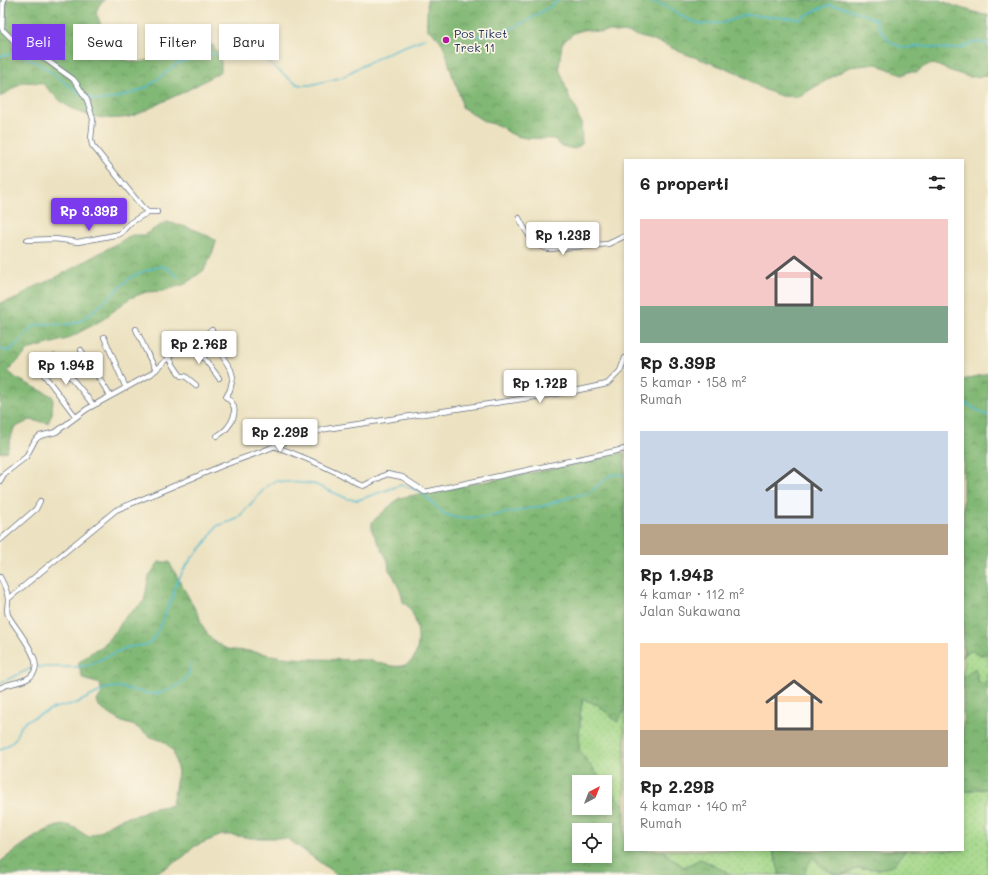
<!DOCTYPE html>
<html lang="id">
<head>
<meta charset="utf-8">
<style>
	:root { --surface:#fff; --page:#f2f2f2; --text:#222; --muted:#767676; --accent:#7c3aed }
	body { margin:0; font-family:Mali,sans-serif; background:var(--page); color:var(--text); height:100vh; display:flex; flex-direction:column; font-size:15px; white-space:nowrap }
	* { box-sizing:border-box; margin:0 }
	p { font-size:13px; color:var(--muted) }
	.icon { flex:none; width:22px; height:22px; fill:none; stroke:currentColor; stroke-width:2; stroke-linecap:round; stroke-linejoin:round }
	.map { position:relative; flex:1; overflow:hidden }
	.details { position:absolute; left:624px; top:159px; width:340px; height:692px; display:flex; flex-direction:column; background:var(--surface); border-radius:0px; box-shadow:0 2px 6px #0003 }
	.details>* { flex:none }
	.guide { position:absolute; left:12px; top:24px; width:380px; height:36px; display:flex; gap:8px }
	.needle { width:26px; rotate:42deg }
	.fabs { position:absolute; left:572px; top:775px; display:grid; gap:8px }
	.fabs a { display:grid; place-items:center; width:40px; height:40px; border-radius:0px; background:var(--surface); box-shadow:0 2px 6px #0003; font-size:20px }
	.price { position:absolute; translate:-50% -34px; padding:0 9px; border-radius:4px; background:#fff; color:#222; font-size:13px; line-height:26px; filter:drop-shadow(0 1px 2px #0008) }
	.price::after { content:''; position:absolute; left:50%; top:24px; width:12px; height:9px; margin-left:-6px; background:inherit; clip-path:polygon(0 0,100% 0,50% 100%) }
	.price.active { background:var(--accent); color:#fff }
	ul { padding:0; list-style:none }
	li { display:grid; align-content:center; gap:8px; height:212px; padding:0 16px }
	li span { display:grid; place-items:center; height:124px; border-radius:0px; color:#555 }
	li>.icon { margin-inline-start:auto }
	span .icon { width:72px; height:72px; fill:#fffc; stroke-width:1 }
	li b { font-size:17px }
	h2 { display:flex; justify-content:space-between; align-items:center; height:48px; padding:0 16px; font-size:17px }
	.tag { padding:0 14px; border-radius:0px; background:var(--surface); box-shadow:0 2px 6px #0003; font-size:14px; line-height:36px }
	.tag.active { background:var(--accent); color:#fff }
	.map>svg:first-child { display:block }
	.grass { fill:url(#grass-dots); stroke:#5e8373 }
	.forest { fill:url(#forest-crowns); stroke:#4e7469; fill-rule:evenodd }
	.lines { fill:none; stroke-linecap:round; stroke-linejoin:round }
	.stream { stroke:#52bad0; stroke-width:1.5 }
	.minor-casing { stroke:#646e81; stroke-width:6 }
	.minor { stroke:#fff; stroke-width:4.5 }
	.poi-dot { fill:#b5179e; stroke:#fcf5e5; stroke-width:1.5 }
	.labels { text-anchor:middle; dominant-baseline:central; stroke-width:3.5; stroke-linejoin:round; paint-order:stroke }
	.poi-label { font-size:12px; fill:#1b2f5e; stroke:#fcf5e5; text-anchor:start }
</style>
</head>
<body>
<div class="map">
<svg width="988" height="875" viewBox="0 0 988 875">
	<defs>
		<pattern id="grass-dots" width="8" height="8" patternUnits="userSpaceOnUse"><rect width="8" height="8" fill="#a2d788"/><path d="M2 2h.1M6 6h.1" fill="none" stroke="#8bb978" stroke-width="1.8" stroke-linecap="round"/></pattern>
		<pattern id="forest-crowns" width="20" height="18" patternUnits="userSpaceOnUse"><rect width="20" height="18" fill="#81b874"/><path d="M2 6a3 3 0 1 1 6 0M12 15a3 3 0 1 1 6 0" fill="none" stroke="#699662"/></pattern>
	</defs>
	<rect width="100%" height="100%" fill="#fcf5e5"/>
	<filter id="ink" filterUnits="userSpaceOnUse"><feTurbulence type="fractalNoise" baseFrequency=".025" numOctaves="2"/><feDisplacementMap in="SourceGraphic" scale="8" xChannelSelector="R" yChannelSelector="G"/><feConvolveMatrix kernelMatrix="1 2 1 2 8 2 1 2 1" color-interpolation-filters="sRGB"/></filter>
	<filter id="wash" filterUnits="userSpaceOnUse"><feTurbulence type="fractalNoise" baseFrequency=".012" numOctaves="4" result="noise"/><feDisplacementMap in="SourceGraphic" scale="16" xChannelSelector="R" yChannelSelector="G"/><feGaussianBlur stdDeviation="0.9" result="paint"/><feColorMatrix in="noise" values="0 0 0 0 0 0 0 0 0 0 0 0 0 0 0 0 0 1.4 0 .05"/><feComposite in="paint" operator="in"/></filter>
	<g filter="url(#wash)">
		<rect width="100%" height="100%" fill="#ece2c1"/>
		<path class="grass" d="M973,651L981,655L988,654V671L986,683H979L964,676L963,678V657L964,653Z
			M583,699L598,705L617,722L625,709V806L605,785V782H603L579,750L580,714Z
			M978,789H988V875H842L859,868L879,869L904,852L906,850H963V792Z
			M663,850H773L780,875H732L701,859L684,867L668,856Z
			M813,857L824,869L838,875H804L807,866Z"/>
		<path class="forest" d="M0,0H105L99,5L96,13C105,34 118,72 149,60C153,58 159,56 163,53C165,52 167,48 170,47C178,44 203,45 213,45L221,62V71C202,83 183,93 162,102C152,107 140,114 129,117C112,120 90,118 75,110C62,104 52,93 42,83L23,82L0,97Z
			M427,0H941L954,6L984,15H988V76L969,77L951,71L934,64L925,66L917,72H908L902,75L877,64L849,67L798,97L781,96L763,89L736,72L680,52L664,44L624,32L615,33L610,31L601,32L582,30L574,33L562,43L559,67L570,100L576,108L578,117L581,121L582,144L574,149L561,146L554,139L526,138L516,136L508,132L502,127L494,124L485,122L462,107C461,96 457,88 453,77C445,56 449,43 427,29C426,19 428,10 427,0Z
			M166,222C184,226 201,230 216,241L214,249L204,270L185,284L163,291L146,292L130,298L102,320L67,339L30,349L8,371L16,378L52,396L53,398L52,414L48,423L30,420L14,428L7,451L0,453V303L19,298L30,289L55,278L132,235H144Z
			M988,373V654L981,655L973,651L965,653L963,657V380Z
			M625,452V709L617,722L598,705L583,699L580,714L579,750L603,782H579V808H605V785L625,806V850H663L668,856L684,867L701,859L732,875H337L288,839L279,838H251L231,835H222L195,846L183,857L162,870L153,873L142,875H0V862C15,851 53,819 71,826C73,826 85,835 87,836C99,835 106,825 116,821C123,818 130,816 137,815C140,815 142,812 145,811C153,807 164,807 172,805L178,772L173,751L163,741L151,737L135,726L122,722L100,708L97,701L102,693L100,684L83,679L78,663L96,649L98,650L101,648L119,627L123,619L144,601L149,576L159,562H169L199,616C202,629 212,642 225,648C231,651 242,650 249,651C260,653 271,655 282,657C309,660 337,659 364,660C377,660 392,670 405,665C426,658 419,611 403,602L401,593L394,577L389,570L388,561L372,531V522L399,498L577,464ZM579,830H605V856H579Z
			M975,668L979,683L986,682L988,671V789H978L963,792V678Z
			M773,850H906L893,866L879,869L859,868L841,875H838L824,869L813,857L807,866L804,875H780Z"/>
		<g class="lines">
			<path class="stream" d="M642,0L666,6L687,19L701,24L723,23L746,15L800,19L816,10L829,5L844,7L870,17L877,21L878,27L890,42L903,48L921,46L947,49L960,48L973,43L978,42L988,44
				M458,32C465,33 473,36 480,36C507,36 537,15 559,0
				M0,56C31,48 58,80 82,95
				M87,97L97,100H102L116,98L136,92L149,86L176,64L194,58L214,54L231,51L245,52L267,61L292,81L300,85H310L343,77L354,70L392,51L426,38
				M0,349L7,351L12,349L34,326C47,320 65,329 80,321C98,310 113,292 129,279C135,274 153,268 161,266L170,270L178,277
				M963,402L988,416
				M36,667H77L89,665L114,653L128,647L146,645L152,641L163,621L167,608L172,599L175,587L184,569L192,558L203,546L217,526L237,519L267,486L275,481L314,484L348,499L358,500L401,485L420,491L443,513L456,518L485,517L543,506L577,495L588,494L608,477L614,474L625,475
				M0,683L30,669
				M0,750L8,745L15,739L19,729L26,721L41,714L54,708L77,703L107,688L120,687L150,694L160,693L175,687L183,681L189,673L191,663"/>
		</g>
	</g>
	<g filter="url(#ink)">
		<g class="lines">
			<g class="minor-casing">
				<path id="minor" d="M4,0L3,5L2,29L14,41L45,59L73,79L77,84L87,100L93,119L91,139L92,145L143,208L148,212H157
					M519,218C526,232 534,247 549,249L608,244L625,236
					M27,240L55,239L78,242L120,234L130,223L148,212
					M136,329L147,353L156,370
					M104,337L126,388
					M192,342L219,378
					M81,350C90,366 101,380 110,396
					M54,356C66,373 81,388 93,405
					M169,357L174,366L181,376H185L196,385
					M38,367L76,417
					M274,446C296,454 317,463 338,473C347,477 353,483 363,486L387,474L402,477L425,492L625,449
					M0,481L4,474L26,457L35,440L40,436L56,432L87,409L151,374L174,353L212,330L215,344L231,370L233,377L230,390L226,397C243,409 231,428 217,436
					M0,540L36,509L40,501
					M0,577C4,585 8,591 8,600C8,605 6,611 8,615C15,628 40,656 35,670C30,684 11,681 0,688
					M8,599L116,510L224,465L263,451L287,441L326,429L574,391L607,384L620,371L625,358"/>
			</g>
			<use href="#minor" class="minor"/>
		</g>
	</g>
	<circle class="poi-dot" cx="446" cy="40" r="4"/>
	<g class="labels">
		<g class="poi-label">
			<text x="454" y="33">Pos Tiket<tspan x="454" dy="14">Trek 11</tspan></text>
		</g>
	</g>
</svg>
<div class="fabs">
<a><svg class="needle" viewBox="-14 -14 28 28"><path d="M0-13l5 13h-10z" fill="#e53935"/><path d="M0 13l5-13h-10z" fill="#767676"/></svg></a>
<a><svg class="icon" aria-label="locate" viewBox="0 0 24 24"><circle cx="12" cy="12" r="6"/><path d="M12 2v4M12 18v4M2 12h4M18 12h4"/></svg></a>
</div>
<b class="price active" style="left:89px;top:232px">Rp 3.39B</b>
<b class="price" style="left:563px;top:256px">Rp 1.23B</b>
<b class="price" style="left:199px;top:365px">Rp 2.76B</b>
<b class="price" style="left:66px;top:386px">Rp 1.94B</b>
<b class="price" style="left:540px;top:404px">Rp 1.72B</b>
<b class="price" style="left:280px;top:453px">Rp 2.29B</b>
<div class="guide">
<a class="tag active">Beli</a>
<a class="tag">Sewa</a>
<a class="tag">Filter</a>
<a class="tag">Baru</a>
</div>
<section class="details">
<h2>6 properti<svg class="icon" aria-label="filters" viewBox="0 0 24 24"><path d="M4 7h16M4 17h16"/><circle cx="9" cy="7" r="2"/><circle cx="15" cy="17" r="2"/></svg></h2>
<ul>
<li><span style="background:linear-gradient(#f6c9c9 70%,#7fa58c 0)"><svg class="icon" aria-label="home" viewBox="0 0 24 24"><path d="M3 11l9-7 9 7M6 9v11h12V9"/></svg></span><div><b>Rp 3.39B</b><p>5 kamar · 158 m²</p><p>Rumah</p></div></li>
<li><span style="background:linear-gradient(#c9d6e8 75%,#b9a48a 0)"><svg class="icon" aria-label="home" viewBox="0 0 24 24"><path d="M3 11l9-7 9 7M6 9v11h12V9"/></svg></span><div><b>Rp 1.94B</b><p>4 kamar · 112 m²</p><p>Jalan Sukawana</p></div></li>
<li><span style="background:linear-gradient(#ffd9b3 70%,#b9a48a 0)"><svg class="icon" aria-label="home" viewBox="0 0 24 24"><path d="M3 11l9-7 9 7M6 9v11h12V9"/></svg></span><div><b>Rp 2.29B</b><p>4 kamar · 140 m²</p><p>Rumah</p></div></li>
</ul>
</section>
</div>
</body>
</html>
